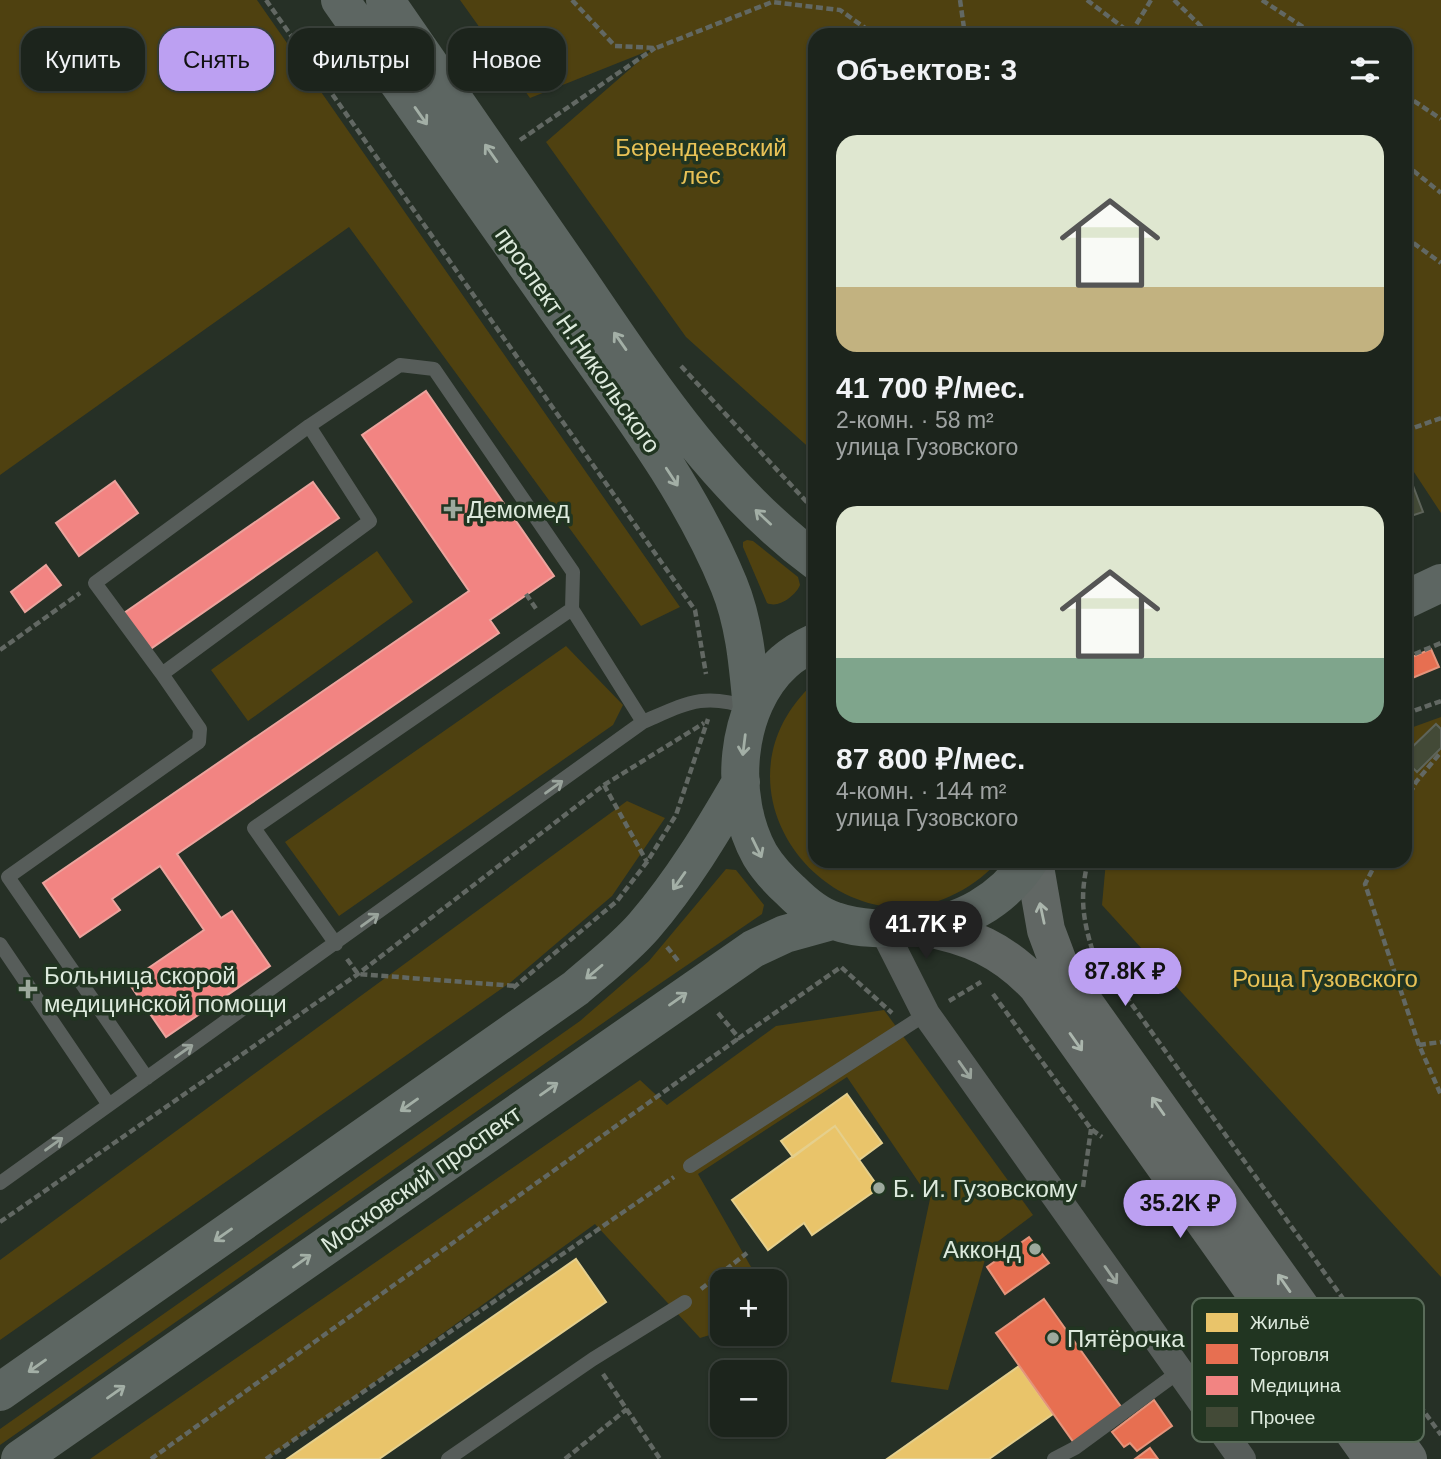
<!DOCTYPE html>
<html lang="ru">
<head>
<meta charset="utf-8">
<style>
	:root { --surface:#1c241c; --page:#252c25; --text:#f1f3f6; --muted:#a0a4a3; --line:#3a413b; --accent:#bca0f2 }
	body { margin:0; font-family:Helvetica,sans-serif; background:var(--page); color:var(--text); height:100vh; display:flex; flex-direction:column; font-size:26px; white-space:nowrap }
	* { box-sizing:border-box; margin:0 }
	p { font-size:23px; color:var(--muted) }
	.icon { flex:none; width:38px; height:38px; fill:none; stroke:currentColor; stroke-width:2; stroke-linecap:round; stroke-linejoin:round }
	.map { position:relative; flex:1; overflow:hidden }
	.sheet { position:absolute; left:808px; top:28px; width:604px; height:840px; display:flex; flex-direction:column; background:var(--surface); border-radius:21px; box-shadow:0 2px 5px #0004,0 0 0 2px var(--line) }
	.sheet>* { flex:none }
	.guide { position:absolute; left:21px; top:28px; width:665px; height:63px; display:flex; gap:14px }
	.fabs { position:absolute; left:710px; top:1269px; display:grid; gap:14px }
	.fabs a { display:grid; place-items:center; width:77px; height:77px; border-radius:14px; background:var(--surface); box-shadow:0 2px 5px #0004,0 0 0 2px var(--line); font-size:35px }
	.price { position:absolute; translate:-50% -60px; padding:0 16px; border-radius:24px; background:var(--accent); color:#111; font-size:23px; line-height:46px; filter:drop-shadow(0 2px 4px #0008) }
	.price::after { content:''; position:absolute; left:50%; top:42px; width:21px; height:16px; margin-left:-10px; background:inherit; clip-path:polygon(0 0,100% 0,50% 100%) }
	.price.active { background:#222; color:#fff }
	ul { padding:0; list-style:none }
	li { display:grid; align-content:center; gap:14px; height:371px; padding:0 28px }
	li span { display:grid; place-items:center; height:217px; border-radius:21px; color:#555 }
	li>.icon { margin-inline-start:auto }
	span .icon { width:126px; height:126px; fill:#fffc; stroke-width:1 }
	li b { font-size:30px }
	h2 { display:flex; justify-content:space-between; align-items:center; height:84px; padding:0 28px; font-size:30px }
	.pill { padding:0 24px; border-radius:21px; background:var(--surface); box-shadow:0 2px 5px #0004,0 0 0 2px var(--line); font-size:24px; line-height:63px }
	.pill.active { background:var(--accent); color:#111 }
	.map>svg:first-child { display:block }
	.green { fill:#4f4110 }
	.homes { fill:#e9c46a; stroke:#e5cf8c; stroke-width:2 }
	.shops { fill:#e76f51; stroke:#e4947b; stroke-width:2 }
	.health { fill:#f28482; stroke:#eca39d; stroke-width:2 }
	.building { fill:#434a37; stroke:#5e645a; stroke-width:2 }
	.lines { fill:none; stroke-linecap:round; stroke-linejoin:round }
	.path { stroke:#626863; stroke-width:4.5; stroke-dasharray:7 3.5; stroke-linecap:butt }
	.lane { stroke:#575d5a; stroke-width:14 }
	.street { stroke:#575d5a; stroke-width:28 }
	.secondary { stroke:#616764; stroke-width:38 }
	.primary { stroke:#5d6662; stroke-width:38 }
	.oneway { stroke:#a3afa6 }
	.oneway2 { stroke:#9aa49c }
	.oneway3 { stroke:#abb6ad }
	.poi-dot { fill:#9da99d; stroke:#213521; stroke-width:2.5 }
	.labels { text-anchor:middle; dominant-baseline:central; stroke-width:7; stroke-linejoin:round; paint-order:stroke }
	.park-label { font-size:24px; fill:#e9c256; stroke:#213521 }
	.street-label { font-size:24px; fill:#ddeadd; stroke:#213521 }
	.poi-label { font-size:24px; fill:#ddeadd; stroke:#213521; text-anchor:start }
	.key { fill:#213521; stroke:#596b59; stroke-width:2 }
	.key-label { font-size:19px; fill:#ddeadd }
</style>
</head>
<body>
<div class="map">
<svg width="1441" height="1459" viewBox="0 0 1441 1459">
	<rect width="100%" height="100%" fill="#263026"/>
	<path class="green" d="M0,0H257L680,607L641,626L349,227L0,475Z
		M460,0H1441V513L1414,472L1405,475V35H816L815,453L686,337L546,142L653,49L530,98Z
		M747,540L753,541L798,577L800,585C796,595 779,609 767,603L743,547V542Z
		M377,551L413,602L248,721L211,670Z
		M566,646L623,705L613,725L339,916L285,842Z
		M815,682L816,861H999C868,997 684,801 815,682Z
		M1441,717V1277L1102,905L1106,861H1405V730Z
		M627,801L665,818L612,896L511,982L0,1340V1260Z
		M726,869L736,870L764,905L762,914L633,1002L0,1445V1429L580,1021L649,961Z
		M884,1010L1033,1215L988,1249L948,1390L891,1382L930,1199L847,1077L698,1174L759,1281H723V1331L700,1338L595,1224L268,1459H90L640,1080L667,1105L776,1026Z"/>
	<path class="homes" d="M847,1094L882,1143L859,1160L835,1126L793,1157L781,1141Z
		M835,1126L879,1188L812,1235L804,1223L768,1250L732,1200Z
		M576,1259L606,1302L379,1459H287Z
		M1019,1366L1053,1414L989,1459H887Z"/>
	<path class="shops" d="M1431,649L1439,667L1405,681V660Z
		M1029,1237L1049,1263L1005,1294L987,1267Z
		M1044,1299L1122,1408L1074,1443L996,1333Z
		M1154,1400L1172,1426L1137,1451L1130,1443L1124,1447L1112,1432Z
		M1150,1448L1158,1459H1135Z"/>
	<path class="health" d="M426,391L554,576L490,620L499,633L177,854L221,918L232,911L270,966L166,1037L128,982L204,930L160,866L112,899L120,910L80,937L43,883L469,591L362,435Z
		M115,481L138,513L79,556L56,523Z
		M313,482L339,518L149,650L124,613Z
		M46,565L61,585L25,612L11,592Z"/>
	<path class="building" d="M1412,483L1423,512L1405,518V486Z
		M1436,724L1441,729V748L1417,772L1405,760V754Z"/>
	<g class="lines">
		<path class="path" d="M266,0L695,610L706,674
			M572,0L615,46L656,48L772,2L840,10L875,35
			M960,0L965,35
			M1087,0L1133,35
			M1174,0L1210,35
			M1262,0L1315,35
			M1131,33L1151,0
			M1405,95L1441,119
			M520,140L655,48
			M1405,164L1441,193
			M1405,237L1441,263
			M681,366L816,512
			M1405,431L1441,418
			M526,594L537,610
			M0,650L80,593
			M1405,658L1441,643
			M1405,714L1441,701
			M604,785L647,862
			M1405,803L1416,782L1441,752
			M1088,861C1080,894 1082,916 1092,949L1441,1435
			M1377,861L1365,884L1419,1045L1441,1095
			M667,947L679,962
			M347,959L358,974L516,986
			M513,988L617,901L647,862L676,815L708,719
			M993,994L1091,1129L1102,1137
			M949,1001L981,982
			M718,1013L739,1038L841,967L892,1013
			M1419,1045L1441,1042
			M1083,1187L1091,1129
			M0,1222L358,974L604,785L704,723
			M701,1289L747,1253
			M603,1374L660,1459
			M151,1459L739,1038
			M266,1459L674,1177
			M565,1459L627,1409"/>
		<path class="lane" d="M572,609L643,722
			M162,674L95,583L309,426
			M0,944L109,1105
			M147,1078L8,877L199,742L200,729L162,674L370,521L309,426L400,365L434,369L573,572L572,609L254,828L336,944
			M690,1166L926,1014
			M0,1183L643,722C687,703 703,692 750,708
			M448,1459L593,1359L685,1302
			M1054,1459L1075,1448L1180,1371"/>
		<path class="street" d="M883,929L926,1014L1242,1459"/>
		<path class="secondary" d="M1034,861L1046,930L1061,970L1408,1459
			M921,927C969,935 1003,950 1037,986L1373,1459"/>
		<path class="primary" d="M340,0C415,107 490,213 565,320C624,404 690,489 729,585C745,624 748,667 752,709
			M385,0C449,93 514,186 578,279C647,380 716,487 816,561
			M1405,600L1441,583
			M816,642C805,647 793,654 784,662C734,707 728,798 760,855C768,868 780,881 791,891C803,903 818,916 835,921C860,930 887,929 914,927C961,925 1003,900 1029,861
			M0,1392L576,988C599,968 624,949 644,926C682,882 712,832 741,782
			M20,1459L753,949L785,934L832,921"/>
	</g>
	<defs><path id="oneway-shaft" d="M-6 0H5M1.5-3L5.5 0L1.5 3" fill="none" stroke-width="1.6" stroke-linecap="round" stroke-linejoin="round" transform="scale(1.75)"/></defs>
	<g class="oneway">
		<use href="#oneway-shaft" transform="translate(421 116) rotate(55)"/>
		<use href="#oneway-shaft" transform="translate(491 153) rotate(-125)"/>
		<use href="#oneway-shaft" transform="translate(620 341) rotate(-125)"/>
		<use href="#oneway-shaft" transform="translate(672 477) rotate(57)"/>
		<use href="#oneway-shaft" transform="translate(763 517) rotate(-137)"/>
		<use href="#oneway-shaft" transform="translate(744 745) rotate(97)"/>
		<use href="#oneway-shaft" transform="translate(757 848) rotate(64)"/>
		<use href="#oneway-shaft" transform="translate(679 881) rotate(125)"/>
		<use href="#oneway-shaft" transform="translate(594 972) rotate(140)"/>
		<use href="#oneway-shaft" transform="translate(678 999) rotate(-35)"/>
		<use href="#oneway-shaft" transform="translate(549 1089) rotate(-35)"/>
		<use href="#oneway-shaft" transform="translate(409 1105) rotate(145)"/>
		<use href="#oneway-shaft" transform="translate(223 1235) rotate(145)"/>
		<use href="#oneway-shaft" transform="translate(302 1261) rotate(-35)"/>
		<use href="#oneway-shaft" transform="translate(37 1366) rotate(145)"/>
		<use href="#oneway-shaft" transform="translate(116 1392) rotate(-35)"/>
	</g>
	<g class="oneway2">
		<use href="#oneway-shaft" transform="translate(554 787) rotate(-36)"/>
		<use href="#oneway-shaft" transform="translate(370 920) rotate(-36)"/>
		<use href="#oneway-shaft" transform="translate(184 1051) rotate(-35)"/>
		<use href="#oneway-shaft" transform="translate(965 1070) rotate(55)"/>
		<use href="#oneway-shaft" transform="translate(54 1144) rotate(-36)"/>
		<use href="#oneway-shaft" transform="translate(1111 1275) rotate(55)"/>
	</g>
	<g class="oneway3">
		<use href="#oneway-shaft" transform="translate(1042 913) rotate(-102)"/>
		<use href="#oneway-shaft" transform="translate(1076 1042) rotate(55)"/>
		<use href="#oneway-shaft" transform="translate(1158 1106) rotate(-125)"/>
		<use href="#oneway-shaft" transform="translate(1284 1283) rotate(-125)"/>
	</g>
	<g class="poi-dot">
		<path d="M449.5 498.5h7v7h7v7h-7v7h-7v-7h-7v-7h7z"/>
		<path d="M24.5 978.5h7v7h7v7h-7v7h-7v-7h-7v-7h7z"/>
		<circle cx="879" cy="1188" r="7"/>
		<circle cx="1035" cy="1249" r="7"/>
		<circle cx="1053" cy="1338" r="7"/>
	</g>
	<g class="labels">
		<g class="park-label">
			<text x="701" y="147">Берендеевский<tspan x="701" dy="28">лес</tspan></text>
			<text x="1325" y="978">Роща Гузовского</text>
		</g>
		<g class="street-label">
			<text transform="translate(578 340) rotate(55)">проспект Н.Никольского</text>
			<text transform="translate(421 1179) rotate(-35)">Московский проспект</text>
		</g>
		<g class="poi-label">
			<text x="467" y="509">Демомед</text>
			<text x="44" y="975">Больница скорой<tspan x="44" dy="28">медицинской помощи</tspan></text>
			<text x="893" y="1188">Б. И. Гузовскому</text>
			<text x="1021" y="1249" text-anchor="end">Акконд</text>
			<text x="1067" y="1338">Пятёрочка</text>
		</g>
	</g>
	<rect x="1192" y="1298" width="232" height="144" rx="10" class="key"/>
	<rect x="1206" y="1313" width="32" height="19" fill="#e9c46a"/>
	<rect x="1206" y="1344" width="32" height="20" fill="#e76f51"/>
	<rect x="1206" y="1376" width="32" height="19" fill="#f28482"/>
	<rect x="1206" y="1407" width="32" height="20" fill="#434a37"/>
	<g class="key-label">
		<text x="1250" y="1329">Жильё</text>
		<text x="1250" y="1361">Торговля</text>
		<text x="1250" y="1392">Медицина</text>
		<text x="1250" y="1424">Прочее</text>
	</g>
</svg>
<div class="fabs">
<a>+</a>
<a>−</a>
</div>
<b class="price active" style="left:926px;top:961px">41.7K ₽</b>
<b class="price" style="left:1125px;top:1008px">87.8K ₽</b>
<b class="price" style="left:1180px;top:1240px">35.2K ₽</b>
<div class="guide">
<a class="pill">Купить</a>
<a class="pill active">Снять</a>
<a class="pill">Фильтры</a>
<a class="pill">Новое</a>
</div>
<section class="sheet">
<h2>Объектов: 3<svg class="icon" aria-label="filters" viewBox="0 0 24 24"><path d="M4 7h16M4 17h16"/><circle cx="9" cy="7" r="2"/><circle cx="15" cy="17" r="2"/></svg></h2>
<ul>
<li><span style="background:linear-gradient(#dfe7d0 70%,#c2b280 0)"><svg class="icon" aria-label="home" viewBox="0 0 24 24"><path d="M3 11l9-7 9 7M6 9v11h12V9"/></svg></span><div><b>41 700 ₽/мес.</b><p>2-комн. · 58 m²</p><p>улица Гузовского</p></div></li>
<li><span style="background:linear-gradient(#dfe7d0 70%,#7fa58c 0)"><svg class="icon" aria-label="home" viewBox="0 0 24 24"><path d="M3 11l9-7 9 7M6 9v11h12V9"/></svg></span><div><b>87 800 ₽/мес.</b><p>4-комн. · 144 m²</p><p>улица Гузовского</p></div></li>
</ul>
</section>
</div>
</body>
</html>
